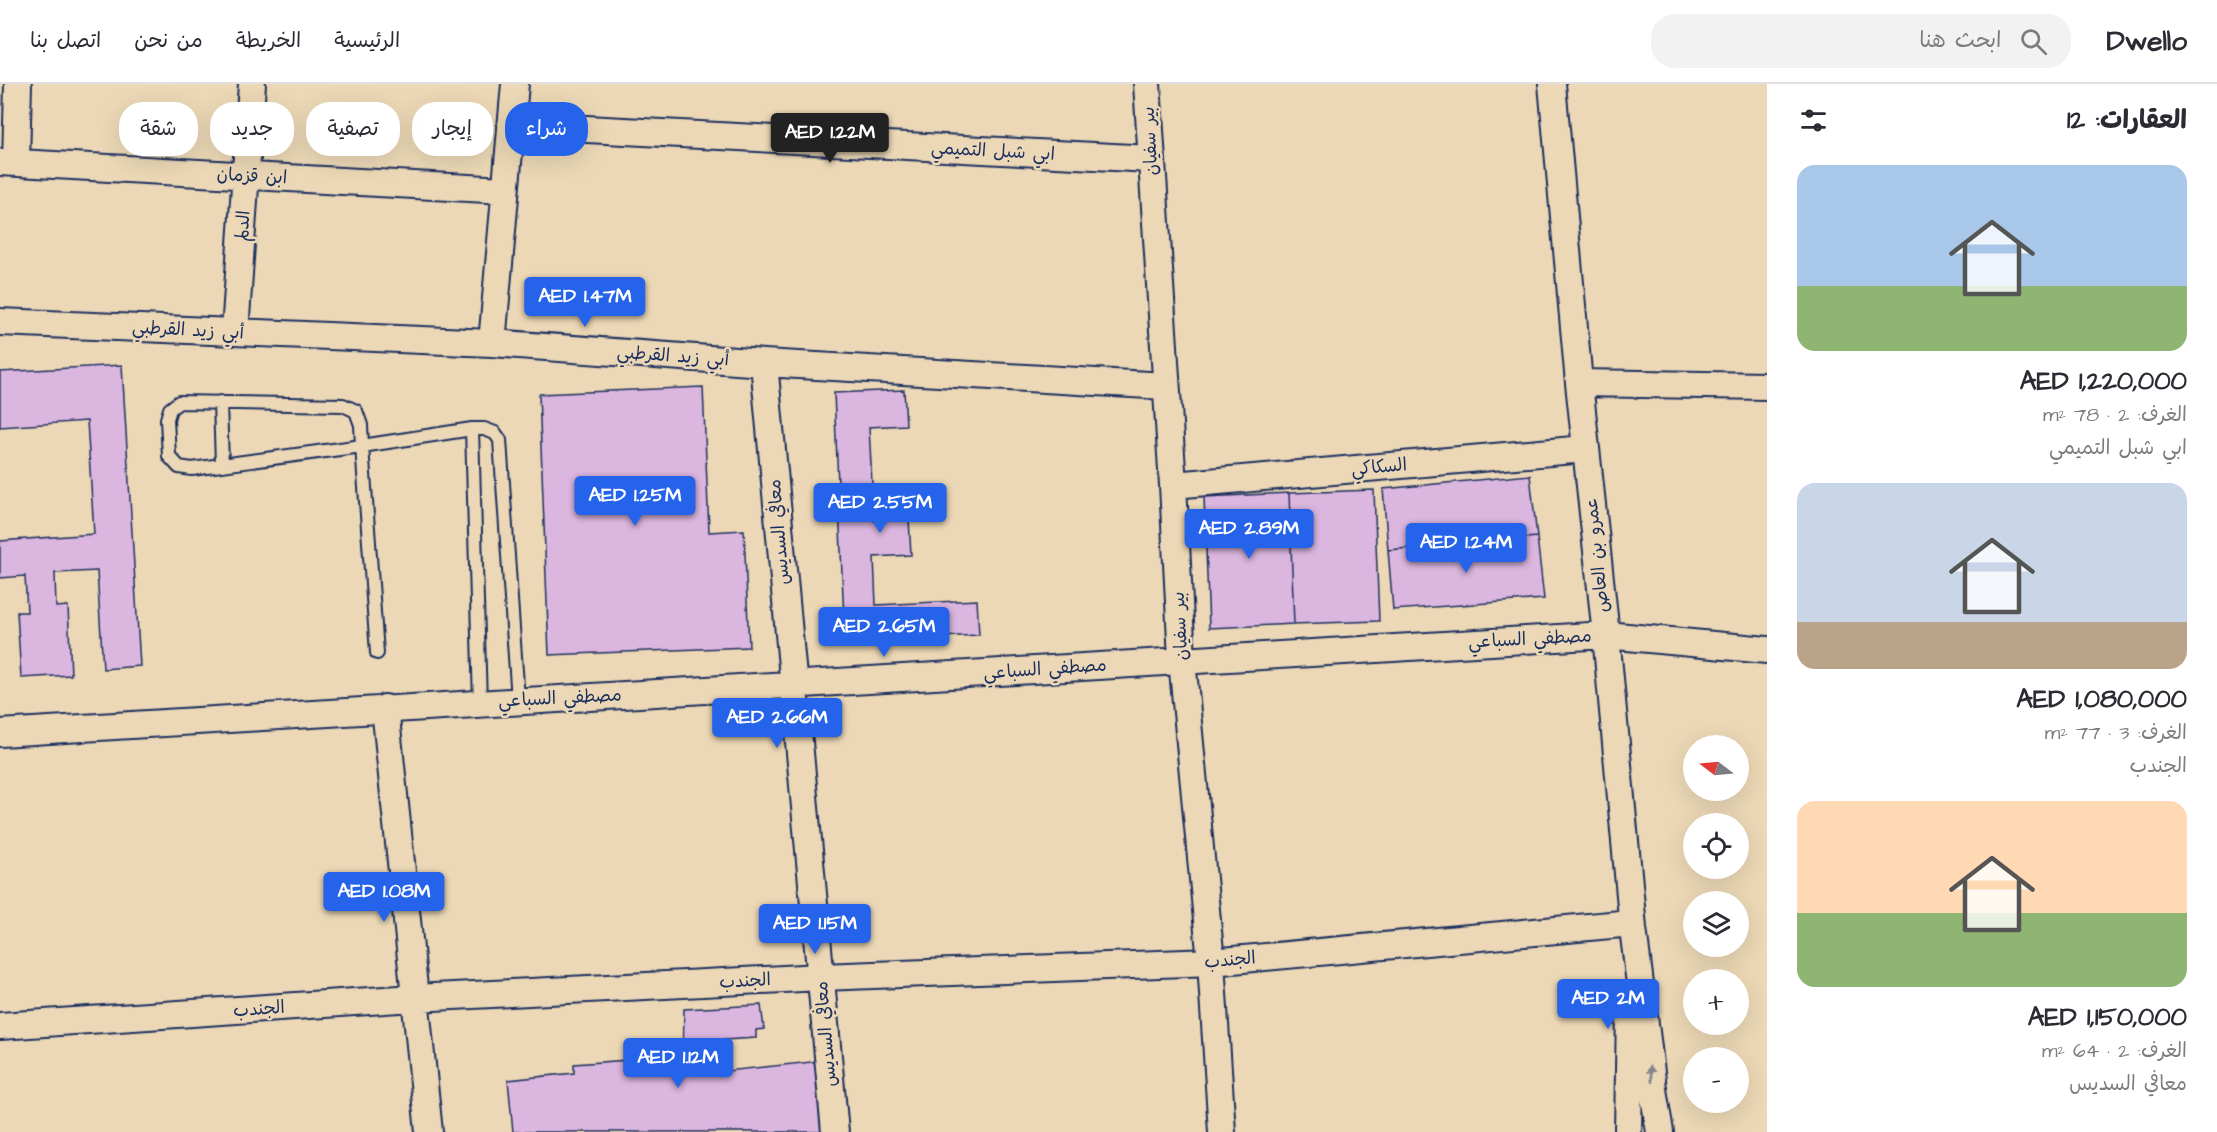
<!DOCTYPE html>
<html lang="ar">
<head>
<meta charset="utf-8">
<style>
	:root { --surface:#fff; --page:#f2f2f3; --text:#2b2b33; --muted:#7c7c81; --line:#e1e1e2; --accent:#2563eb }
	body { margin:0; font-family:"Architects Daughter","Playpen Sans Arabic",sans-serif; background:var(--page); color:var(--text); direction:rtl; height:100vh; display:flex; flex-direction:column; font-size:22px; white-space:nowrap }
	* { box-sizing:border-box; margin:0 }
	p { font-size:20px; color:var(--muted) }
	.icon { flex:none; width:33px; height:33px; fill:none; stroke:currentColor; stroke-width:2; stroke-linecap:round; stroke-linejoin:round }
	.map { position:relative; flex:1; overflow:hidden; direction:ltr }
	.sheet { display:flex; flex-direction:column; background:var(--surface); width:450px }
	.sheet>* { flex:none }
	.guide { position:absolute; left:18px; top:18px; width:570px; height:54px; direction:rtl; display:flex; gap:12px }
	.needle { width:39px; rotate:286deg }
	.fabs { position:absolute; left:1683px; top:651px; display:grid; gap:12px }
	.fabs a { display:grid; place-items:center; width:66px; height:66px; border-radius:50%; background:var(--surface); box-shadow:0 6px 24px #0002; font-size:30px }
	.price { position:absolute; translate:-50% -51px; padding:0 14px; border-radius:6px; background:var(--accent); color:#fff; font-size:20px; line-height:39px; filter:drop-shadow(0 2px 3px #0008) }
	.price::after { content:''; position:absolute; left:50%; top:36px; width:18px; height:14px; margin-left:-9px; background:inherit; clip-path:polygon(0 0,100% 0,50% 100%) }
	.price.selected { background:#222; color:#fff }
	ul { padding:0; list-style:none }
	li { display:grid; align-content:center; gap:12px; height:318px; padding:0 30px }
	li span { display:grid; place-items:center; height:186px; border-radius:18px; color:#555 }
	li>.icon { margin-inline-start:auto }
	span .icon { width:108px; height:108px; fill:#fffc; stroke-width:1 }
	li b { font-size:26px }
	h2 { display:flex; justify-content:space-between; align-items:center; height:72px; padding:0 30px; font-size:26px }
	.chip { padding:0 21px; border-radius:24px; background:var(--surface); box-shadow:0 6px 24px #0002; font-size:21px; line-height:54px }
	.chip.selected { background:var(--accent); color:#fff }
	header { display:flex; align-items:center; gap:36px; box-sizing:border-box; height:84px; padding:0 30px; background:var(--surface); border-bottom:2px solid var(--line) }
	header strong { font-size:28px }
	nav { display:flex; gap:33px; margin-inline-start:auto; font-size:21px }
	.search { width:420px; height:54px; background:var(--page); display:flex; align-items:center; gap:15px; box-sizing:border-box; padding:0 21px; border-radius:24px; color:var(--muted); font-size:22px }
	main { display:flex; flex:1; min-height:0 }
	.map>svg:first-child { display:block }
	.building { fill:#dbb6df; stroke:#1b2f5e; stroke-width:1.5 }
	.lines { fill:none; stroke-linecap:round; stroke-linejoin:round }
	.service-casing { stroke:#1b2f5e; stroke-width:16 }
	.minor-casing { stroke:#1b2f5e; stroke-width:30 }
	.service { stroke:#ecd8b6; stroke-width:12 }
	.minor { stroke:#ecd8b6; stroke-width:26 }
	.oneway { fill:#84848a }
	.labels { text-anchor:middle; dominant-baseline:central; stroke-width:5; stroke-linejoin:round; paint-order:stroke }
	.street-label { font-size:18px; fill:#1b2f5e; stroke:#ecd8b6 }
</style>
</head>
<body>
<header>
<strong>Dwello</strong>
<div class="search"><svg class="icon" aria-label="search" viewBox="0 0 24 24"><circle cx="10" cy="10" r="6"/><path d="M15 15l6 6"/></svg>ابحث هنا</div>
<nav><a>الرئيسية</a><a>الخريطة</a><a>من نحن</a><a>اتصل بنا</a></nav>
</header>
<main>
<section class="sheet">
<h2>العقارات: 12<svg class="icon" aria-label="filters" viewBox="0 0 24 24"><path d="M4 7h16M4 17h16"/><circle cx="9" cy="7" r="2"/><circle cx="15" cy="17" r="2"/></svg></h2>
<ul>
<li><span style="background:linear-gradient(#a9c7e8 65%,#8fb573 0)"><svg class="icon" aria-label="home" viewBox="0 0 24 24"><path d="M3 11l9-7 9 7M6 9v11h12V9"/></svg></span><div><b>AED 1,220,000</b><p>الغرف: 2 · 78 m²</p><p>ابي شبل التميمي</p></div></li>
<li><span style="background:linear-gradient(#c9d6e8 75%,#b9a48a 0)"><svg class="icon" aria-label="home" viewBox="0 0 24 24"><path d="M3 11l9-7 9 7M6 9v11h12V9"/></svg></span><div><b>AED 1,080,000</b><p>الغرف: 3 · 77 m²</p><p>الجندب</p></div></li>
<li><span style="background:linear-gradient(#ffd9b3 60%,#8fb573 0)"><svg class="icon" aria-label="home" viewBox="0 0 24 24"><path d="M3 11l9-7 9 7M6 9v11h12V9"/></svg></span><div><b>AED 1,150,000</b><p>الغرف: 2 · 64 m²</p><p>معافي السديس</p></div></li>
</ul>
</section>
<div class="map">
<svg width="1767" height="1048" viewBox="0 0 1767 1048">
	<rect width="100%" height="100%" fill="#ecd8b6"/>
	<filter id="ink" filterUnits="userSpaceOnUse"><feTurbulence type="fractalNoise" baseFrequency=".0167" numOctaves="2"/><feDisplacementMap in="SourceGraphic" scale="12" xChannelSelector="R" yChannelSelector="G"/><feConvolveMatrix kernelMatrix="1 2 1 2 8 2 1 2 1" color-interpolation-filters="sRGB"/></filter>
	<g filter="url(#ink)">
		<path class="building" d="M122,281L140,582L103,585L97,487L55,489L56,523L68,522L71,591L21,594L17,528H27L25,492L0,494V457L94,450L87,337L0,343V288Z
			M703,303L709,448L744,446L749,563L549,571L539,310Z
			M904,306L906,341L869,343L874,437L909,435L911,471L874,473L876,521L977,516L979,551L845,558L834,309Z
			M1530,391L1537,453L1388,466L1383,405Z
			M1374,406L1379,537L1294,540L1289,409Z
			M1289,409L1294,540L1209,544L1204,413Z
			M1537,453L1544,515L1393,526L1388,466Z
			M761,921L764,945L756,946V954L724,956L727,987L821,977L828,1048H513L508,996L574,989V980L683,972L684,925Z"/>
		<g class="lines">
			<g class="service-casing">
				<path id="service" d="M179,318L343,321L356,327L361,341L362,362L192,385L179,383L169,372L167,335L170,325Z
					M220,318L222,380
					M472,345H484L495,349L500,356L518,616
					M377,569L362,362L472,345L480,619"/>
			</g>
			<g class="minor-casing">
				<path id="minor" d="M1147,0L1173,401L1182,576L1211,878L1222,1048
					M1552,0L1579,299L1606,551L1633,844L1654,1012L1660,1048
					M511,41L1151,75
					M0,78L505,106
					M16,79L18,0
					M0,238L492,259L764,279L1166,302
					M235,248L252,0
					M492,259L515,0
					M764,279L835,1048
					M1579,299L1767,302
					M1173,401L1585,365
					M385,624L429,1048
					M0,649L1606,551L1767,566
					M0,942L414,914L821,893L1211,878L1632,839
					M1628,1048L1630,925"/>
			</g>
			<use href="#service" class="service"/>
			<use href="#minor" class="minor"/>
		</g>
		<defs><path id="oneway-solid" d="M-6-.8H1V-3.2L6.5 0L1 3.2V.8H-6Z" transform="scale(1.5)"/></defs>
		<use class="oneway" href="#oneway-solid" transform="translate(1651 990) rotate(-97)"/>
	</g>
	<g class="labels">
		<g class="street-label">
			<text transform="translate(1150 57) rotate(-93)">بير سفيان</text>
			<text transform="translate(993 67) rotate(3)">ابي شبل التميمي</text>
			<text transform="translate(252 92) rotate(3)">ابن قزمان</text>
			<text transform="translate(243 142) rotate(-86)">الدلم</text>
			<text transform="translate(188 246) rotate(3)">أبي زيد القرطبي</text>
			<text transform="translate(673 272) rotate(4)">أبي زيد القرطبي</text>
			<text transform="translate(1379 383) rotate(-5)">السكاكي</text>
			<text transform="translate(779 448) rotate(-95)">معافي السديس</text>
			<text transform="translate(1597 471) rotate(-96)">عمرو بن العاص</text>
			<text transform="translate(1180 542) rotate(-93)">بير سفيان</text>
			<text transform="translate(1530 555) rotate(-3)">مصطفي السباعي</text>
			<text transform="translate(1045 585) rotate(-4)">مصطفي السباعي</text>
			<text transform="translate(560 614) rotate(-3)">مصطفي السباعي</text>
			<text transform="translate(1230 876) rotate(-5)">الجندب</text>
			<text transform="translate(745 897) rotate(-3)">الجندب</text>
			<text transform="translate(259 925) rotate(-4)">الجندب</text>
			<text transform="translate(826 950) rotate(-95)">معافي السديس</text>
		</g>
	</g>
</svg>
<div class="fabs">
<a><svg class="needle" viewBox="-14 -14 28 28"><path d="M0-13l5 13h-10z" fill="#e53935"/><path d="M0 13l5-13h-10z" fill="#7c7c81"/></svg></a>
<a><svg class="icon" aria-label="locate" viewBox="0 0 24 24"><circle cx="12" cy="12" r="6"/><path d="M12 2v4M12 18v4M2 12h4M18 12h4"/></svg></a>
<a><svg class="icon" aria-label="layers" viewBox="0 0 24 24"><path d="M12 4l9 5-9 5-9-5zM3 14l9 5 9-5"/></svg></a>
<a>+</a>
<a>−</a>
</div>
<b class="price selected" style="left:830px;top:80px">AED 1.22M</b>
<b class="price" style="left:585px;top:244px">AED 1.47M</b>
<b class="price" style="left:635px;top:443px">AED 1.25M</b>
<b class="price" style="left:880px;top:450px">AED 2.55M</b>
<b class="price" style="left:1249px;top:476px">AED 2.89M</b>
<b class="price" style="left:1466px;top:490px">AED 1.24M</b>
<b class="price" style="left:884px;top:574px">AED 2.65M</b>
<b class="price" style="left:777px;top:665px">AED 2.66M</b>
<b class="price" style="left:384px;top:839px">AED 1.08M</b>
<b class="price" style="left:815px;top:871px">AED 1.15M</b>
<b class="price" style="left:1608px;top:946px">AED 2M</b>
<b class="price" style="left:678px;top:1005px">AED 1.12M</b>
<div class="guide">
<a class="chip selected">شراء</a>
<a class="chip">إيجار</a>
<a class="chip">تصفية</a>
<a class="chip">جديد</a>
<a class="chip">شقة</a>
</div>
</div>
</main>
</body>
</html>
